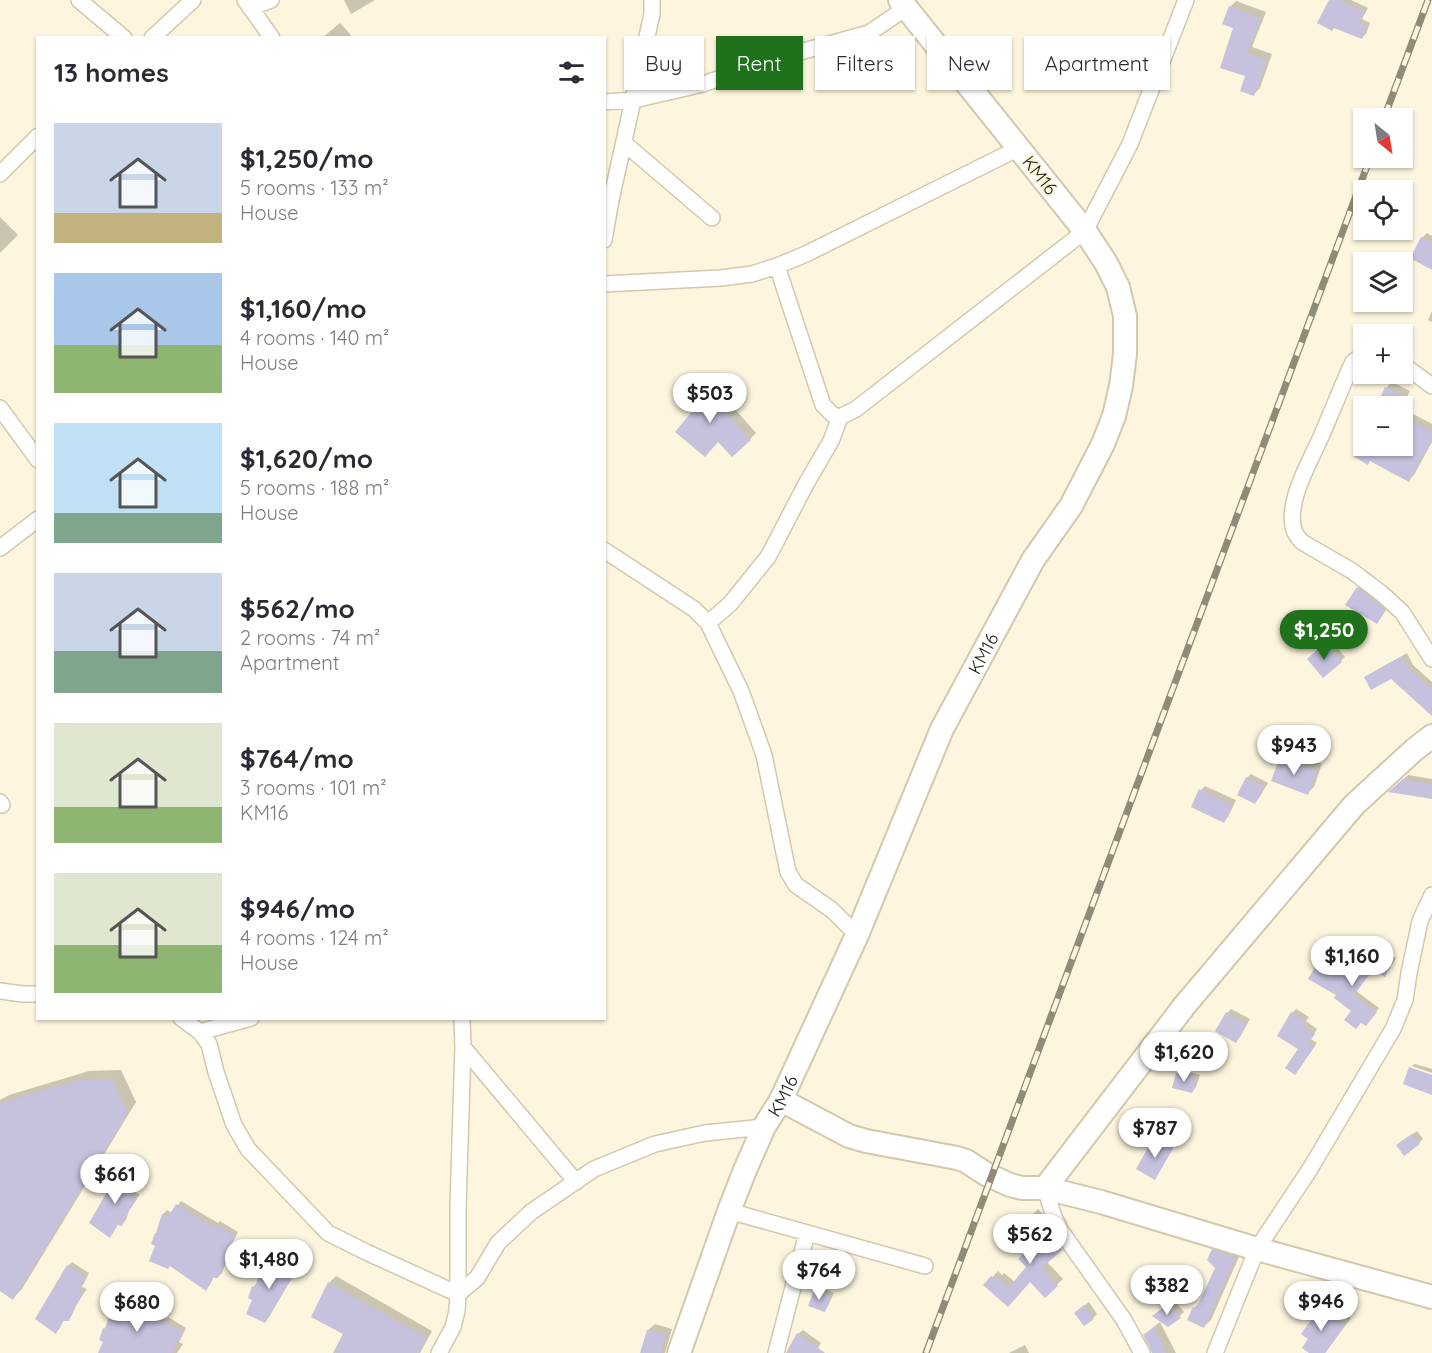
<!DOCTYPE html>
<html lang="en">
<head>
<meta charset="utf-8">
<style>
	:root { --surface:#fff; --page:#f2f2f3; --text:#2b2b33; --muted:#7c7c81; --accent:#1f721b }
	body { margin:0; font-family:Quicksand,sans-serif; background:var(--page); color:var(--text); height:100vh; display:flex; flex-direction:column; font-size:22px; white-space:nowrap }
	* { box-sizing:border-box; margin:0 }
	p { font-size:20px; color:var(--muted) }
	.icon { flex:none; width:33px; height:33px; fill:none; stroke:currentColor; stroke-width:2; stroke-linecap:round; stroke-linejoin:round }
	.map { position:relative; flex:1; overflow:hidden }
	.details { position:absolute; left:36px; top:36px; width:570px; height:984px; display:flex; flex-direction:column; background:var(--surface); border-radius:0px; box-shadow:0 2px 4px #0004 }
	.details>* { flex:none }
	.banner { position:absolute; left:624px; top:36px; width:570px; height:54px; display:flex; gap:12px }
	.needle { width:39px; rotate:150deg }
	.fabs { position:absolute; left:1353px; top:108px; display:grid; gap:12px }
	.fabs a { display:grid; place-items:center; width:60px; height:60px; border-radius:0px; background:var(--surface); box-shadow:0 2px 4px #0004; font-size:30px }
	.price { position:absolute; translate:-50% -51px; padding:0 14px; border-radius:21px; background:#fff; color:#222; font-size:20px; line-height:39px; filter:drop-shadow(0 2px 3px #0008) }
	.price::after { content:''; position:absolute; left:50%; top:36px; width:18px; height:14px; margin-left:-9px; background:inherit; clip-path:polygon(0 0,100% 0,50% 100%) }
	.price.current { background:var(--accent); color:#fff }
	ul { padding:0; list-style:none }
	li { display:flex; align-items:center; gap:18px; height:150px; padding:0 18px }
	li span { display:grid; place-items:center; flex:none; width:168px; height:120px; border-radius:0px; color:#555 }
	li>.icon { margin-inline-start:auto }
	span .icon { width:72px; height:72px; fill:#fffc; stroke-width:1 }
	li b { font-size:26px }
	h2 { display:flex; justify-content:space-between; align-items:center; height:72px; padding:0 18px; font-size:26px }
	.tag { padding:0 21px; border-radius:0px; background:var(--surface); box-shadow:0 2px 4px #0004; font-size:21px; line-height:54px }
	.tag.current { background:var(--accent); color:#fff }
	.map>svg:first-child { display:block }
	.shadow { fill:#0003 }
	.building { fill:#c6c1dd }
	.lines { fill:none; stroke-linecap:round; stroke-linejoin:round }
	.street-casing { stroke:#d2c8ac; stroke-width:18 }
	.secondary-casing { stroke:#d2c8ac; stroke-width:26 }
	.street { stroke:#fff; stroke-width:15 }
	.secondary { stroke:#fff; stroke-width:22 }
	.rail-casing { stroke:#908a79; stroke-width:7 }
	.rail { stroke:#fdf5de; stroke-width:4.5; stroke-dasharray:14; stroke-linecap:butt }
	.labels { text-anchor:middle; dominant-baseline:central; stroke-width:4.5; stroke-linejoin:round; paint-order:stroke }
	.street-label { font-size:18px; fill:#1c180e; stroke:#fdf5de }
</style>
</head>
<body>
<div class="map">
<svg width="1432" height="1353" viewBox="0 0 1432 1353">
	<rect width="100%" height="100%" fill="#fdf5de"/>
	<path class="shadow" d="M344,0H375L351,14Z
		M1330,0H1351L1368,8L1362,19L1370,23L1366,34L1362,37Z
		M1236,1L1266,12L1252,47L1272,54L1260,88L1254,94L1246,75L1230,7Z
		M340,23L351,35L348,38H322Z
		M0,217L18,235L0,253Z
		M1427,233L1432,236V268L1422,238Z
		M1432,311V322L1428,320Z
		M705,375L756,433L750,439L696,409L690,388Z
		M1392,382L1410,391L1402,406H1377L1387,387Z
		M1402,408L1432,424V442L1414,475L1408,480L1371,459L1355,456L1364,443V446H1402Z
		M1362,584L1389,606L1377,622L1358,588Z
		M1330,640L1345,657L1324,676L1309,659Z
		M1407,653L1413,665L1432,682V707L1391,677L1366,678L1370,674Z
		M1288,751L1322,764L1314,787L1307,793L1281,758Z
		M1251,774L1268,783L1259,798L1255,802L1247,778Z
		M1408,775L1432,779V798L1391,791Z
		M1205,786L1236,800L1228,817L1224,821L1201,790Z
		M1377,947L1396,958L1388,971L1374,968L1356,991L1379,1008L1369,1021L1353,1010L1338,995L1318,965L1321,962L1342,975L1349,966L1359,974Z
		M1231,1009L1250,1019L1240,1037L1236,1041L1227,1013Z
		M1296,1009L1309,1017L1306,1021L1317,1029L1311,1039L1317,1043L1299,1069L1300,1048L1292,1013Z
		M1415,1064L1432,1069V1073L1412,1066Z
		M121,1070L136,1102L22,1289L13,1298L0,1289V1100L9,1095L89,1071Z
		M1182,1070L1200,1075L1196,1087L1192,1092L1177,1074Z
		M1417,1131L1423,1139L1419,1143L1402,1141Z
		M1163,1136L1176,1143L1158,1174L1151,1145L1155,1141L1158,1142Z
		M125,1168L142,1179L135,1193L140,1194L130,1208L126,1220L122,1224H118L114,1232L110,1236L121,1172Z
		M181,1201L218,1223L220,1221L238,1232L231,1246L235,1248L227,1260L222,1273L218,1277L214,1276L210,1285L206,1289L157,1245L158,1232L163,1214L167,1210L172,1213Z
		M1038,1209L1059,1231L1067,1243L1047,1262L1063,1279L1045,1296L1031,1280L1014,1299L985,1285L998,1271L1002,1275L1004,1273L1015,1282L1028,1267L1037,1243L1021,1226Z
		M1220,1244L1242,1250L1211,1320L1204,1326L1194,1308L1201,1301L1217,1267L1213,1250Z
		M281,1255L299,1266L269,1317L265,1321L254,1299L250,1297L253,1287L257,1283L262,1269L266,1265L272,1268Z
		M72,1262L89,1273L82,1287L87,1289L77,1303L72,1315L68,1320L64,1319L60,1328L56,1332L68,1266Z
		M336,1276L432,1331L420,1353H334L345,1333L329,1283Z
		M819,1287L834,1293L828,1306L824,1311L815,1291Z
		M131,1297L167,1319L168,1317L186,1328L179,1342L183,1344L177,1353H100L105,1341L104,1329L107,1326L113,1310L117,1306L122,1309Z
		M1174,1300L1184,1312L1180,1316L1158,1312Z
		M1089,1302L1097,1314L1093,1318L1080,1309Z
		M1328,1302L1351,1318L1325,1353H1312L1310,1339L1321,1308Z
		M1160,1322L1176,1353H1153L1151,1329Z
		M655,1324L672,1329L665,1353H642L648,1330Z
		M803,1330L821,1343L815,1353H788L798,1334Z
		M1025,1345L1029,1353H1009Z"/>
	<path class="building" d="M1329,0H1340L1365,12L1359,23L1367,26L1362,39L1334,28L1332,31L1317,23Z
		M1229,6L1261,18L1247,53L1267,60L1254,96L1240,91L1245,76L1220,68L1233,28L1222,24Z
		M1421,237L1432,243V270L1410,258Z
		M697,380L751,440L732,457L718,442L705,457L675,432L694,409L681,394Z
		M1385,387L1406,397L1401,406H1376Z
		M1414,422L1432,432V440L1409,482L1370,461L1368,465L1353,456L1360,446H1402Z
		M1357,587L1386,610L1377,624L1345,605Z
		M1325,643L1342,662L1323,678L1307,659Z
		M1402,656L1409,669L1432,689V716L1391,679L1371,690L1364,677Z
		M1280,757L1317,771L1308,795L1271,781Z
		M1246,777L1264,787L1255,804L1237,795Z
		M1403,779L1432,784V799L1388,792Z
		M1199,789L1233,805L1224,823L1191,807Z
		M1372,950L1393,962L1385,977L1373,970L1354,995L1377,1012L1366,1026L1361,1023L1356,1029L1344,1020L1351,1011L1334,998L1336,995L1308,979L1317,964L1338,977L1345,968L1356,977Z
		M1226,1012L1247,1024L1236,1043L1215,1031Z
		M1291,1012L1306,1021L1303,1026L1315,1034L1308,1043L1314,1047L1295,1075L1285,1068L1298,1049L1277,1036Z
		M1409,1067L1432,1075V1095L1403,1084Z
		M1176,1073L1197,1079L1192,1093L1172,1088Z
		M112,1079L128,1113L13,1300L0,1291V1103L79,1080Z
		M1412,1134L1420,1144L1404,1156L1396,1145Z
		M1157,1139L1173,1148L1155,1180L1136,1169L1150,1144L1154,1146Z
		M119,1171L139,1183L132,1197L137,1199L127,1214L122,1226L117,1225L110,1238L89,1223Z
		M176,1204L214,1227L215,1224L235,1236L228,1250L233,1252L223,1266L218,1278H213L206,1291L170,1266L168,1269L149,1261L155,1246L151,1244L155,1233H156L162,1214L168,1217Z
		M1031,1214L1053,1237L1062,1250L1042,1268L1058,1286L1045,1298L1030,1282L1008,1307L983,1285L991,1276L995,1279L997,1277L1009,1287L1026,1267L1018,1259L1035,1243L1019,1226Z
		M1212,1249L1236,1257L1204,1328L1187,1320L1193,1307L1196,1309L1215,1268L1207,1260Z
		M276,1259L296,1271L265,1323L246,1314L252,1300L248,1298L252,1286L255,1288L261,1268L268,1272Z
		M67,1265L86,1278L79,1291L84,1293L74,1309L69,1321H63L56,1334L35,1319Z
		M328,1282L427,1338L418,1353H333L343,1334L311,1317Z
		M814,1290L831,1297L825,1312L808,1306Z
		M125,1300L162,1322L163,1320L183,1332L172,1353H98L103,1342L99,1340L103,1328L105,1329L111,1309L117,1313Z
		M1169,1303L1181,1318L1168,1327L1152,1316Z
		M1084,1305L1094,1319L1084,1326L1074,1313Z
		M1320,1307L1345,1325L1325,1353H1309L1302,1348L1308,1339L1301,1334Z
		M1154,1327L1167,1353H1152L1143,1335Z
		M647,1330L666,1335L661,1353H640Z
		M797,1333L825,1353H786Z"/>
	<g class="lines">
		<g class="street-casing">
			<path id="street" d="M79,0L124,38
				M245,0L272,38
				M250,8L271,0
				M152,38L193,0
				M604,102L634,100L703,84L782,57L869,33L906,8
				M624,143L712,218
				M0,174L38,136
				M604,240L611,200L652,14V0
				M777,266L823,405L833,415L840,417L856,409L1085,231L1130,144L1186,0
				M604,284L721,278L752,274L777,266L806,254L1019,148
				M1364,354L1353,362C1341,388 1331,414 1320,439C1309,463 1288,499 1293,526C1294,533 1297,537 1302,542L1352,571L1381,593L1402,612L1432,659
				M1402,364L1432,386
				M0,408L38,460
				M0,548L38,519
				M604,550L694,609L708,623L741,691L764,755L788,872L796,885L832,910L857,935
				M708,623L730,604L768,557L806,484L831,441L840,417
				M0,802L2,805
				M0,991L23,994H38
				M181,1018L200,1032L209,1044L216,1072L234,1125L248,1149L328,1233L366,1252L458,1294L477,1278L498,1243L531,1212L594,1169L655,1144L705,1133L764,1127
				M200,1032L251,1018
				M463,1047L576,1182
				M1045,1188L1054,1217L1061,1231L1124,1320L1142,1353
				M729,1211L925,1266
				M439,1353L453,1327L457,1311L458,1294V1207L463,1047L462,1018
				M776,1353L807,1233
				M1215,1353L1257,1249L1310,1169L1393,1029L1405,1000L1409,973L1420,921L1432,895"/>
		</g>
		<g class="secondary-casing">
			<g id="secondary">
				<path d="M781,1100L849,1136L866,1141L957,1158L966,1161L986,1174L1010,1185L1022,1188H1045L1101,1202L1257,1249L1432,1297"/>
				<path d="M1045,1188L1185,1005L1354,805L1414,750L1432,736"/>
				<path id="s1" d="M679,1353L729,1211L745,1170L764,1127L781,1100L857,935L942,729L1033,560L1071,506L1103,444L1114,416L1121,386L1125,354V316L1118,287L1106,263L1085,231L900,0"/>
			</g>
		</g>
		<use href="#street" class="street"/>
		<use href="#secondary" class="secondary"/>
		<g class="rail-casing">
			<path id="rail" d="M1384,118L1428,0
				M926,1353L1370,158"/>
		</g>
		<use href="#rail" class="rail"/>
	</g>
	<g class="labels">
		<g class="street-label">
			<text transform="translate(1040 175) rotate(52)">KM16</text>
			<text stroke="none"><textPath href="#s1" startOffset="764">KM16</textPath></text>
			<text stroke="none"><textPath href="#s1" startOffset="278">KM16</textPath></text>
		</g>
	</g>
</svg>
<div class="fabs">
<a><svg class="needle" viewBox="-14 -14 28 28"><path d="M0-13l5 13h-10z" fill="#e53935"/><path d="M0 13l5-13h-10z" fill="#7c7c81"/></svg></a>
<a><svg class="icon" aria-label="locate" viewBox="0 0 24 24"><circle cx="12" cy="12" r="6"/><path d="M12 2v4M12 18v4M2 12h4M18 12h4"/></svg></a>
<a><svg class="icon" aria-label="layers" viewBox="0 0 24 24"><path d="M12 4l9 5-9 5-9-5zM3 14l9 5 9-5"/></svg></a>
<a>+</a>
<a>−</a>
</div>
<b class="price" style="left:710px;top:424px">$503</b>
<b class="price current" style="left:1324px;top:661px">$1,250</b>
<b class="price" style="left:1294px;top:776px">$943</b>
<b class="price" style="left:1352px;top:987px">$1,160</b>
<b class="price" style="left:1184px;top:1083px">$1,620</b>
<b class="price" style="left:1155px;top:1159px">$787</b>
<b class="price" style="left:115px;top:1205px">$661</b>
<b class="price" style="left:1030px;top:1265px">$562</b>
<b class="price" style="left:269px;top:1290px">$1,480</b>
<b class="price" style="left:819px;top:1301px">$764</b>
<b class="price" style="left:1167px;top:1316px">$382</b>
<b class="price" style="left:1321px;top:1332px">$946</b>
<b class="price" style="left:137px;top:1333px">$680</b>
<div class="banner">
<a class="tag">Buy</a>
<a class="tag current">Rent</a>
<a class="tag">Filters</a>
<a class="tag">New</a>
<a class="tag">Apartment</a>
</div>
<section class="details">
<h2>13 homes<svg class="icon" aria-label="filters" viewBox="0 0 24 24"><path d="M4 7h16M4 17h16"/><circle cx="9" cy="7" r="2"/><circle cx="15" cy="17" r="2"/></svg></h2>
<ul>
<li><span style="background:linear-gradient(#c9d6e8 75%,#c2b280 0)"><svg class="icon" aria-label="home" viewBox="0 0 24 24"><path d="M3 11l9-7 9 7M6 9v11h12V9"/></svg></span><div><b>$1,250/mo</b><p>5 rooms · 133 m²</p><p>House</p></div></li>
<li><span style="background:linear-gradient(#a9c7e8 60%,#8fb573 0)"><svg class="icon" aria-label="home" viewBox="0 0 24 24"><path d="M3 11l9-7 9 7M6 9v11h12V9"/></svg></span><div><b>$1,160/mo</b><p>4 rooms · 140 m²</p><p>House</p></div></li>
<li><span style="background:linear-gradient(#bfe0f5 75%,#7fa58c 0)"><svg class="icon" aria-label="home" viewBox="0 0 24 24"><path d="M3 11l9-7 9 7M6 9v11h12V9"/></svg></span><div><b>$1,620/mo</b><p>5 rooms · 188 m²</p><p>House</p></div></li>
<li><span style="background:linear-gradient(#c9d6e8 65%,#7fa58c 0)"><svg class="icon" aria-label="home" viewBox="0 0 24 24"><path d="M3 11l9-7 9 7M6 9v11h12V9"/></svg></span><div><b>$562/mo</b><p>2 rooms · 74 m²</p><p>Apartment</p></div></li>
<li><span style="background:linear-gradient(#dfe7d0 70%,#8fb573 0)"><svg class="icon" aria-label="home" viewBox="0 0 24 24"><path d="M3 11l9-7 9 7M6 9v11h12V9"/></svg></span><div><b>$764/mo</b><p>3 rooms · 101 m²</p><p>KM16</p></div></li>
<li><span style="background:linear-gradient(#dfe7d0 60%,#8fb573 0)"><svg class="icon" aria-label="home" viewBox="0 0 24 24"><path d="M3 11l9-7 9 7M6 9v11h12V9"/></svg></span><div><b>$946/mo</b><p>4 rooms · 124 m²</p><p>House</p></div></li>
</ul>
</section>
</div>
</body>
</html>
